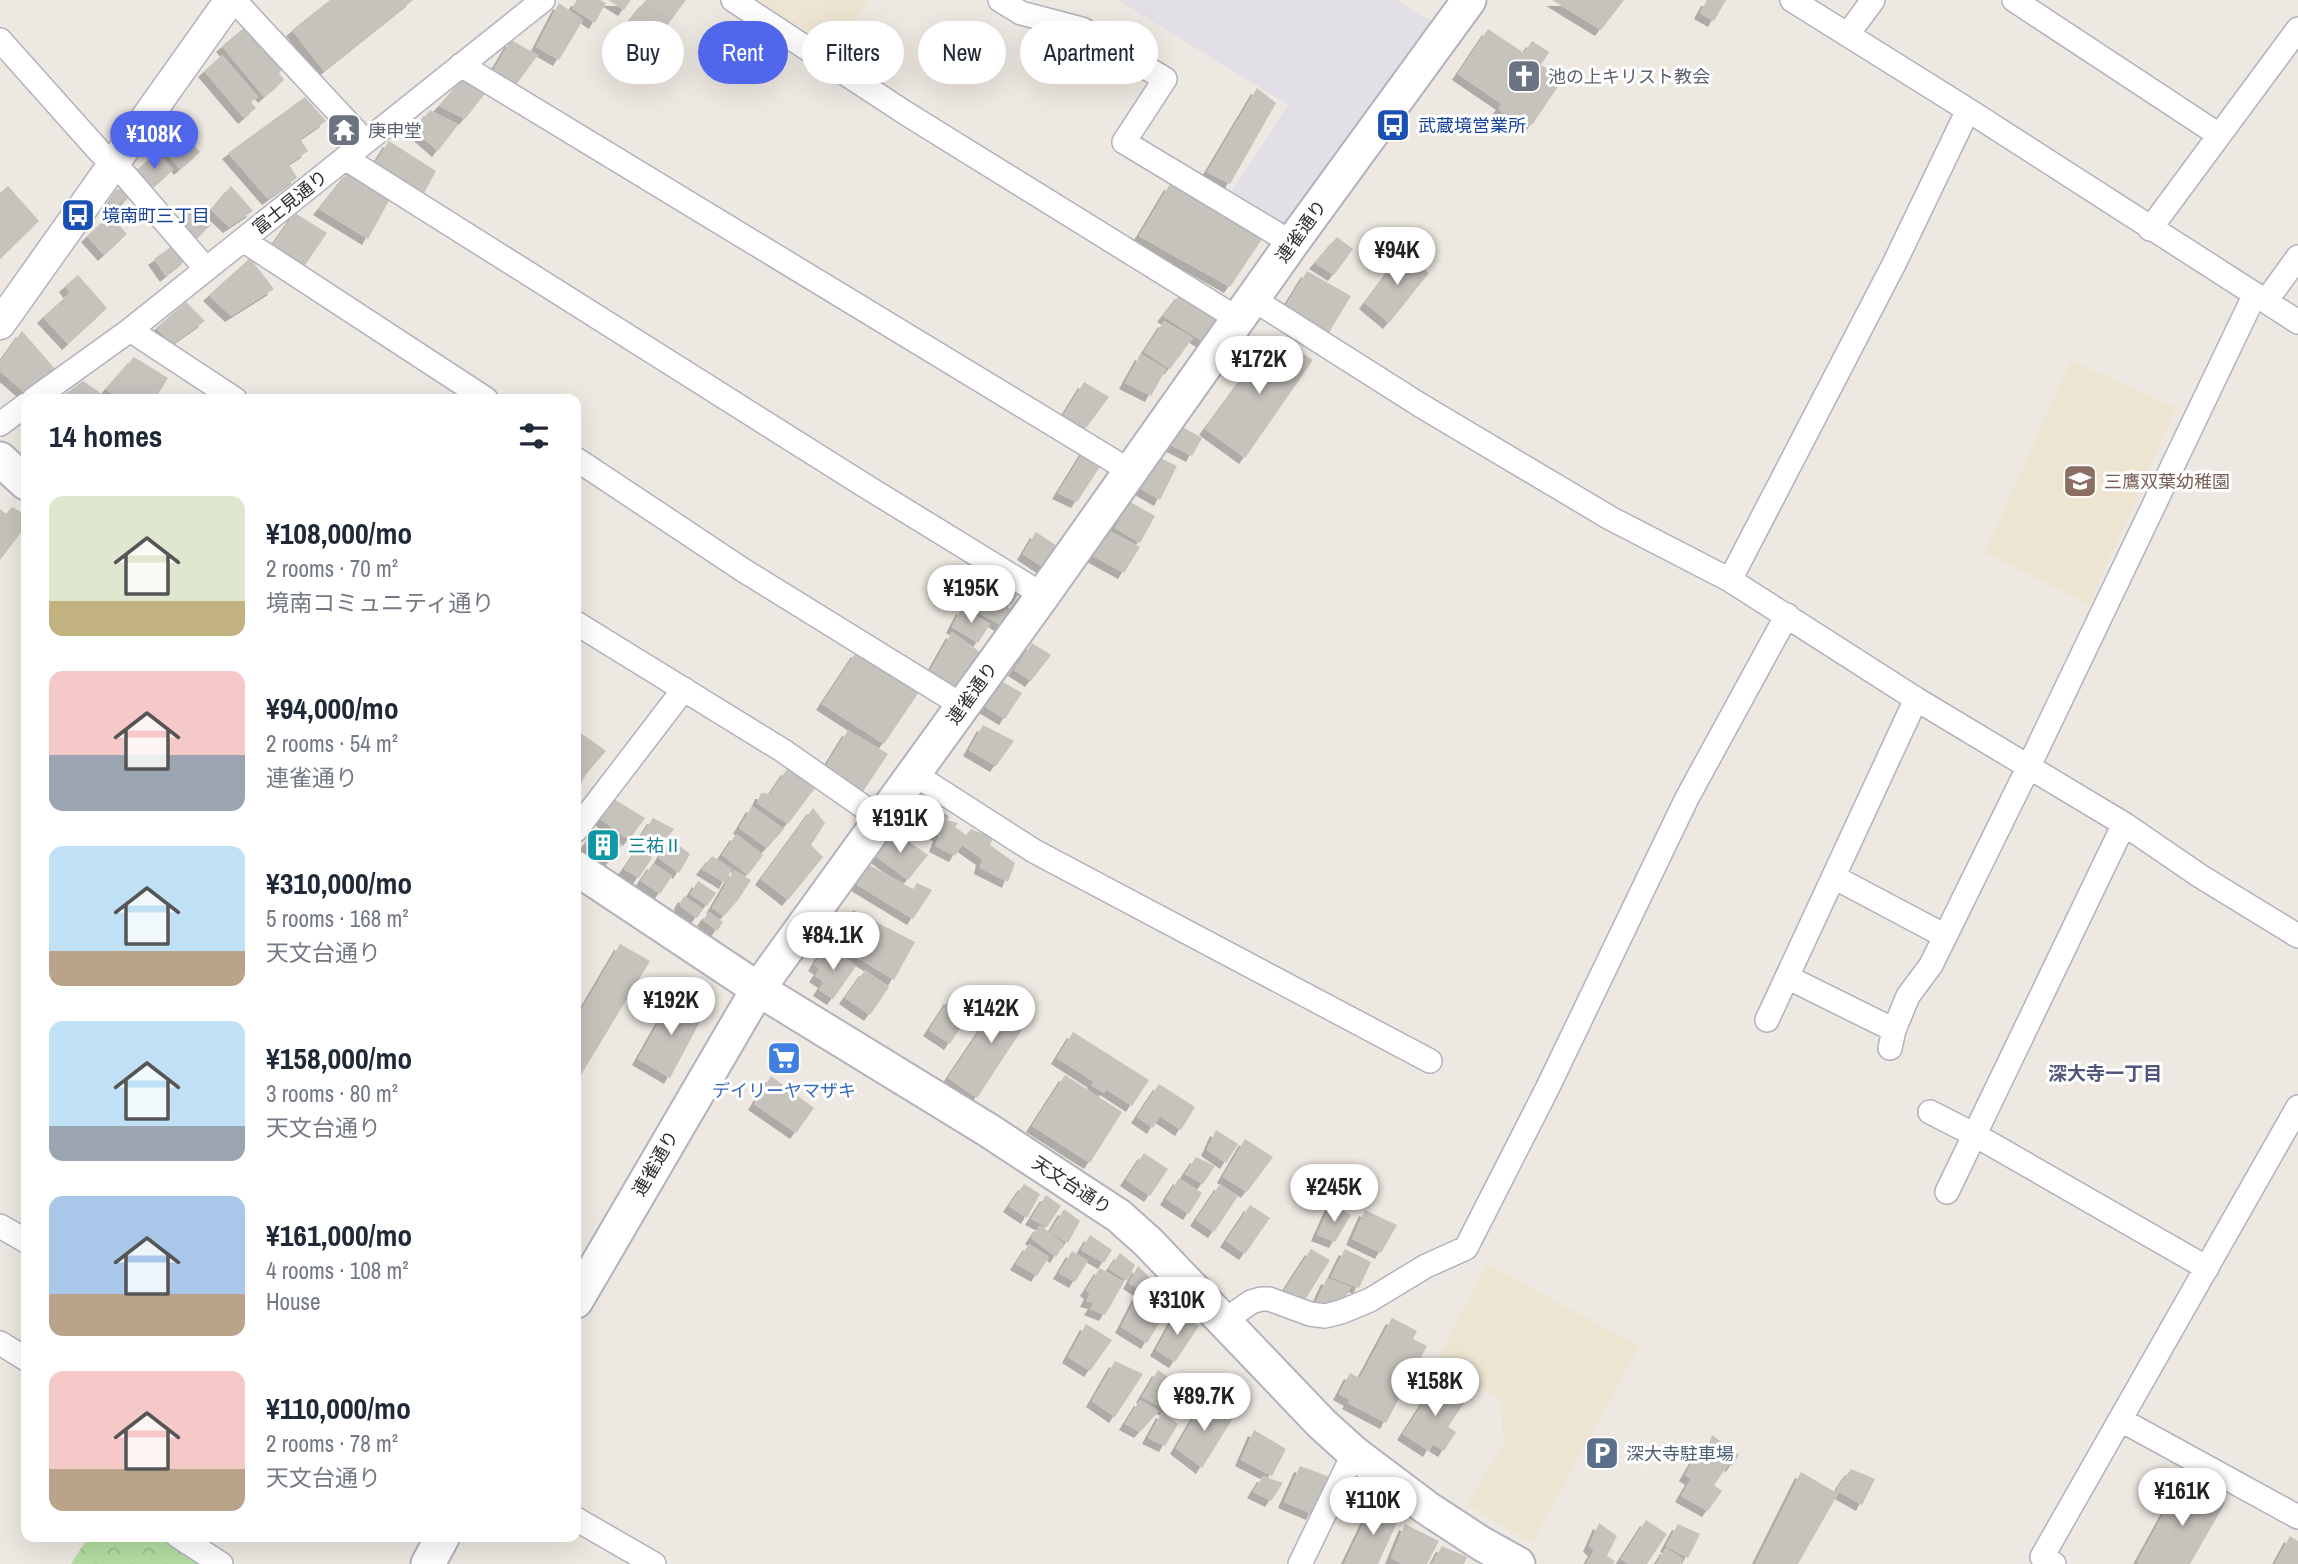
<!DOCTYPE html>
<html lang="en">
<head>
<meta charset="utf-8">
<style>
	:root { --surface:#fff; --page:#f2f2f3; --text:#1f2937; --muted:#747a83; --accent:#5067eb }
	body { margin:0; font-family:"Archivo Narrow","Noto Sans JP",sans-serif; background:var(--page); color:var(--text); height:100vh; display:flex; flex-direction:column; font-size:26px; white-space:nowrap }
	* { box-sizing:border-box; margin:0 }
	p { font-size:23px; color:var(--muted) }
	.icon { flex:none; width:38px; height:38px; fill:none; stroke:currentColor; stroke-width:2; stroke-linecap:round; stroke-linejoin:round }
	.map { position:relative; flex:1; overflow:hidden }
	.side { position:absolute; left:21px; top:394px; width:560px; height:1148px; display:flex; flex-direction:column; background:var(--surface); border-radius:14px; box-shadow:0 7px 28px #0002 }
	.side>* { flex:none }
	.guide { position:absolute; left:602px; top:21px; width:665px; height:63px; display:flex; gap:14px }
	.price { position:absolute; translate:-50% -60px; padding:0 16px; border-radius:24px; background:#fff; color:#222; font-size:23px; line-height:46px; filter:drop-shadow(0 2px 4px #0008) }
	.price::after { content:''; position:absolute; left:50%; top:42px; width:21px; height:16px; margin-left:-10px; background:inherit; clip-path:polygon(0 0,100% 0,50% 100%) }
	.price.selected { background:var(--accent); color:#fff }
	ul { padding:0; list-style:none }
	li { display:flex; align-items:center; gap:21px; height:175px; padding:0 28px }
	li span { display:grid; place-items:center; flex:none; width:196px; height:140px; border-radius:14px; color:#555 }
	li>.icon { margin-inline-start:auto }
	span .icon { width:84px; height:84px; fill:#fffc; stroke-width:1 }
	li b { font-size:30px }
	h2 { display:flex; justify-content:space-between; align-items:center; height:84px; padding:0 28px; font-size:30px }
	.chip { padding:0 24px; border-radius:32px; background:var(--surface); box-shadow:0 7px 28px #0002; font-size:24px; line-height:63px }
	.chip.selected { background:var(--accent); color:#fff }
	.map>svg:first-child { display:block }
	.industrial { fill:#e2e0e6 }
	.education { fill:#ede5d2 }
	.park { fill:url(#park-crowns) }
	.building { fill:#c6c2bc; filter:url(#shadow) }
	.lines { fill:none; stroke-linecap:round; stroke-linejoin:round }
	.minor-casing { stroke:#b1b2bc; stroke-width:26 }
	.tertiary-casing { stroke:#b1b2bc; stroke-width:33 }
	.secondary-casing { stroke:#b1b2bc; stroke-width:37 }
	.minor { stroke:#fff; stroke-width:23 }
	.tertiary { stroke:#fff; stroke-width:30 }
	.secondary { stroke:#fff; stroke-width:33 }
	.labels { text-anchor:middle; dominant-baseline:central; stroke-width:6; stroke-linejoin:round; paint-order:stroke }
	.worship-label { font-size:18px; fill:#5b616d; stroke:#fff; text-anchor:start }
	.transit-label { font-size:18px; fill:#164399; stroke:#fff; text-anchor:start }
	.street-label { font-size:18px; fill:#2d2d2d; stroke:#fff }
	.education-label { font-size:18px; fill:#785e54; stroke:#fff; text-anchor:start }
	.culture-label { font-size:18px; fill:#0d838f; stroke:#fff; text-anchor:start }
	.shop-label { font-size:18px; fill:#366cbe; stroke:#fff }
	.service-label { font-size:18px; fill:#4e5e75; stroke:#fff; text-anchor:start }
	.neighbourhood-label { font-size:19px; font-weight:bold; fill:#51567a; stroke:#fff }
</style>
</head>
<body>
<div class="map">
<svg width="2298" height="1564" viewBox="0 0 2298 1564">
	<defs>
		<pattern id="park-crowns" width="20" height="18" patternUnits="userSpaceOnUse" patternTransform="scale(1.75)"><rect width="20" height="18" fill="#b5dea3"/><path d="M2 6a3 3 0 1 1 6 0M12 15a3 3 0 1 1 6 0" fill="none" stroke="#9cbf8d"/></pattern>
		<filter id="shadow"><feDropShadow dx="-6" dy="6" stdDeviation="0" flood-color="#0004"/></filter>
	</defs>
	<rect width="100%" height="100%" fill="#ede8e1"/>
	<path class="industrial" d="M1118,0H1398L1436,25L1288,228L1232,191L1288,105Z"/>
	<path class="education" d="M743,0H869L830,57Z
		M2071,360L2176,408L2089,605L1985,553Z
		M1487,1264L1639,1346L1532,1543L1467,1504L1504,1444L1500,1399L1434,1366Z"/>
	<path class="park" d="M89,1536L168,1537L206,1564H71Z"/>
	<path class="building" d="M330,0H413L324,71L292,30Z
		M577,0H600L606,3L595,23L572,8Z
		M608,0H631L624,10Z
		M646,0H686L648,51L619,34Z
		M1552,0H1624L1601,30Z
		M1707,0H1726L1714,21L1700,13Z
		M559,3L583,20L559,60L536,47Z
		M246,26L282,70L279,73L284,80L264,97L222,46Z
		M1488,29L1524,53L1532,41L1549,52L1541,65L1563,79L1532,125L1517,115L1514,120L1498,109L1502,104L1458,74Z
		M511,40L538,55L515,86L494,69Z
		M222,55L258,97L251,102L256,108L244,118L204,71Z
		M462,80L487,91L465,119L439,106Z
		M1257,88L1276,103L1230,184L1207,172Z
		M305,97L326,121L300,139L308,151L289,164L297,178L268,199L228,153Z
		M430,110L458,125L438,151L415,131Z
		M186,135L200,152L180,169L163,149L174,140L176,143Z
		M389,141L436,171L423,195L375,163Z
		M158,152L173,170L151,189L135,171Z
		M349,171L390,199L368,239L319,209Z
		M123,183L132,193L125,202L123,200L113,210L107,206Z
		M1170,184L1262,239L1230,287L1139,236Z
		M8,186L39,221L0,259V193Z
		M231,186L253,211L229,227L211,210Z
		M196,205L211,225L194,241L179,220Z
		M295,213L327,233L305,265L271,247Z
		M110,215L127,234L104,255L87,236Z
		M1337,237L1353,249L1334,275L1315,263Z
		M176,243L188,258L166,276L154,259Z
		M1404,251L1429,273L1389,323L1365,303Z
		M250,258L274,289L231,316L209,295Z
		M1307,271L1351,296L1327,336L1286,305Z
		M78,275L107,308L68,344L43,317L70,293L65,286Z
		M1181,293L1221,316L1205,343L1163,316Z
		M186,302L205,321L172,344L156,328Z
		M1164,321L1193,338L1170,369L1144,352Z
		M22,331L56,370L24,392L0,371V362Z
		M1274,336L1313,360L1245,458L1205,429Z
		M1141,354L1166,369L1151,396L1125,383Z
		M134,357L168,378L155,399H119L106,389Z
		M83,381L102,394L95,399H64L61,397Z
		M1084,382L1109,397L1086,428L1063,416Z
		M1179,425L1202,438L1192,456L1169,444Z
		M1085,449L1103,462L1077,502L1058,493Z
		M1156,456L1177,466L1160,500L1139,488Z
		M1130,502L1155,516L1140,543L1115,528Z
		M12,507L26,515V526L0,560V509L6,514Z
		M1106,529L1140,547L1124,573L1093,556Z
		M1036,532L1057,546L1044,568L1023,554Z
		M993,568L1023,587L1011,605L981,587Z
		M986,593L1010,609L1001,625L975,611Z
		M962,608L990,624L978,643L952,627Z
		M952,632L980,652L954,688L930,671Z
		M1032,643L1051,655L1031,681L1014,670Z
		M857,651L919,692L884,744L822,704Z
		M1001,681L1022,693L1005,719L985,707Z
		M983,725L1014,741L996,766L969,750Z
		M848,730L888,754L862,793L824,769Z
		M581,733L606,751L587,773L576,765V743Z
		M576,768L587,773L576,792Z
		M791,768L818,784L788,824L757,803L761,793L770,794L787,769L790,771Z
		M614,799L645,818L629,840L599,818Z
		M926,803L949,816L947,820L958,823L955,827L966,835L971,829L993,838L990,845L1015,863L1008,882L980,868L982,859L962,845L955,856L935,846L939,835L917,824Z
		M752,806L784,829L767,848L739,828Z
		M813,808L825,823L811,845L823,857L788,900L761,879Z
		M653,818L674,829L655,853L637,843Z
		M597,828L622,845L610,862L585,845Z
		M891,829L928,855L908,880L874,855Z
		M736,834L763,855L748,875L722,855Z
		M671,839L690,854L679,873L659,858Z
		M638,849L652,858L639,878L624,869Z
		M712,856L732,869L725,883L702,869Z
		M653,863L672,876L660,894L641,881Z
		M866,863L913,889L917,883L932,890L913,919L854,883Z
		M734,870L751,880L738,900L724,916L712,908Z
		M698,881L716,893L707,906L690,894Z
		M684,896L703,909L697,918L681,907L680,903Z
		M853,910L915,942L894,980L832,942Z
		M709,912L723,922L717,931L703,920Z
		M620,944L650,961L576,1083V1019Z
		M833,948L856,966L833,999L819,990L824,982L815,976L820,969L814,965L823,950L829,954Z
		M865,970L889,987L870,1015L845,998Z
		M1005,993L1034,1011L977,1098L948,1078Z
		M673,997L704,1014L670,1078L638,1059Z
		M950,998L971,1011L950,1044L929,1030Z
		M1073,1032L1149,1080L1132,1106L1106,1089L1104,1093L1091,1085L1094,1082L1057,1058Z
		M1065,1075L1122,1112L1090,1163L1032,1126Z
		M771,1076L814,1108L796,1133L754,1104Z
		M1159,1084L1195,1107L1181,1130L1160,1116L1153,1128L1137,1117Z
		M1216,1130L1238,1144L1226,1163L1207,1150Z
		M1245,1139L1273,1157L1247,1192L1223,1177Z
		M1144,1153L1168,1169L1150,1196L1126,1180Z
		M1196,1157L1215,1166L1203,1184L1185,1174Z
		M1179,1178L1202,1193L1189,1214L1166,1199Z
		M1024,1184L1040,1194L1027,1218L1009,1206Z
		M1220,1184L1238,1196L1214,1232L1196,1220Z
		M1046,1195L1061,1206L1047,1227L1031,1219Z
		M1331,1204L1351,1215L1335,1242L1317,1235Z
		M1250,1205L1270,1218L1245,1254L1226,1241Z
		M1064,1209L1080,1221L1068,1243L1050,1232Z
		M1365,1210L1397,1225L1381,1253L1352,1239Z
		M1040,1225L1064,1244L1056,1257L1031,1238Z
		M1090,1235L1112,1250L1104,1263L1081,1250Z
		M1029,1244L1049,1257L1037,1276L1016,1264Z
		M1311,1249L1330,1260L1303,1303L1284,1291Z
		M1345,1249L1371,1262L1359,1288L1331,1277Z
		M1072,1251L1088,1261L1075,1282L1059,1273Z
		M1120,1253L1135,1265L1127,1281L1109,1269Z
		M1138,1266L1164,1291L1160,1303L1129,1283Z
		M1100,1268L1124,1282L1105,1315L1090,1309L1094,1303L1086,1301L1090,1293L1086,1290Z
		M1327,1278L1351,1287L1343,1302L1337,1300L1333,1305L1315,1304Z
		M1138,1294L1167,1310L1147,1343L1121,1327Z
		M1177,1312L1199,1326L1175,1362L1156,1350Z
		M1392,1318L1417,1331L1413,1339L1427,1346L1386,1423L1348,1403L1350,1400L1339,1394L1350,1373L1360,1378Z
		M1086,1324L1112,1340L1090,1371L1068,1357Z
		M1115,1361L1143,1374L1115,1417L1092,1401Z
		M1158,1370L1186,1389L1170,1412L1142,1397Z
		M1437,1381L1466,1400L1448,1427L1456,1432L1444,1451L1433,1444L1429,1451L1403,1434Z
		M1140,1400L1159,1411L1140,1432L1125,1424Z
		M1204,1400L1233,1418L1202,1468L1176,1448Z
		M1162,1412L1178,1424L1165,1446L1148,1438Z
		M1254,1430L1286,1449L1272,1476L1241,1460Z
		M1712,1435L1739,1455L1732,1466L1729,1464L1714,1485L1722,1491L1708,1511L1681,1496L1691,1479L1685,1475L1704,1442L1709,1444Z
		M1300,1466L1330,1477L1312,1514L1284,1502Z
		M1851,1469L1875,1479L1862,1505L1839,1492L1798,1564H1755L1801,1472L1835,1492Z
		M1263,1476L1283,1483L1271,1501L1253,1492Z
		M2181,1482L2225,1503L2190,1564H2140L2137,1562Z
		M1373,1504L1400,1516L1378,1564H1344Z
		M1646,1520L1667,1534L1647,1564H1629L1621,1559Z
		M1599,1523L1617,1536L1607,1556L1615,1561L1613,1564H1586L1594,1550L1589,1546Z
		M1405,1524L1439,1541L1427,1564H1402L1391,1558Z
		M1678,1524L1700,1534L1688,1558L1666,1546Z
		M2290,1536L2298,1541V1564H2275Z
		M1442,1546L1467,1557L1464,1564H1432Z
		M1666,1548L1683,1559L1680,1564H1656Z"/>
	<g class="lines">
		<g class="minor-casing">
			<path id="minor" d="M234,0L365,141
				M733,0L907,114L1238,319
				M1000,0L1021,13L1082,29L1165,79L1124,142L1292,243
				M1792,0L1968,110L2298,322
				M2014,0L2219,135
				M1848,34L1873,0
				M0,40L100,152L126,176L206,269
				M461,65L1130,471
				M345,158L867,487L1043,595
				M2150,229L2298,29
				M243,240L486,399
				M1253,299L1420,405L1610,518L1730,580L1916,699L2124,824L2200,876L2298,936
				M2266,301L2298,257
				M130,330L235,399
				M34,399L130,330L543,0
				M0,424L26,405
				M576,459L743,570L963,706
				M1730,580L1894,264L1968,110
				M576,623L782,750L881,819
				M914,774L1034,851L1430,1061
				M576,830L684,689
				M1834,877L1945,936
				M1787,977L1894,1030
				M1767,1020L1916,699
				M1890,1048L1894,1030L1908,996L1931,965L2029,766L2255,294
				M1930,1112L1975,1135L2207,1268
				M1947,1192L2124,824
				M0,1226L26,1241
				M1224,1321L1251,1302L1261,1299H1269L1310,1314L1325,1316L1341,1312L1370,1300L1426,1266L1466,1248L1547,1089L1687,798L1787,615
				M0,1343L26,1359
				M2121,1420L2298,1517
				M576,1519L654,1564
				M178,1536L221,1564
				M1300,1564L1354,1453
				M2054,1564L2042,1557L2298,1107"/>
		</g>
		<g class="tertiary-casing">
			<path id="tertiary" d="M0,324L230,0"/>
		</g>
		<g class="secondary-casing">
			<path id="secondary" d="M0,459L26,483
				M576,868L758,989L988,1130L1119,1216L1148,1242L1322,1424L1354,1453L1427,1508L1482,1544L1518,1564
				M576,1301L758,989L1043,595L1292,243L1469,0
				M428,1564L443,1536"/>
		</g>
		<use href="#minor" class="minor"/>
		<use href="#tertiary" class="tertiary"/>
		<use href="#secondary" class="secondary"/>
	</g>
	<defs>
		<g id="church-square" transform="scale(1.75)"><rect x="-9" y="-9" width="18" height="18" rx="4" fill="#6b7280" stroke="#fff"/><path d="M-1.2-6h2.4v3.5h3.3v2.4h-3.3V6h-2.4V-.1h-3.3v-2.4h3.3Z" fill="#fff"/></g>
		<g id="bus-square" transform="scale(1.75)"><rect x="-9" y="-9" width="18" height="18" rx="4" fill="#1a4fb4" stroke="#fff"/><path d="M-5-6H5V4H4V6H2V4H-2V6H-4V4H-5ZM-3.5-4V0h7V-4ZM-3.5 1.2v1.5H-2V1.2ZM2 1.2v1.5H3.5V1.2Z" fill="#fff"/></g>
		<g id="temple-square" transform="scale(1.75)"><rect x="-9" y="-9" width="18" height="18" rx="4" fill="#6b7280" stroke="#fff"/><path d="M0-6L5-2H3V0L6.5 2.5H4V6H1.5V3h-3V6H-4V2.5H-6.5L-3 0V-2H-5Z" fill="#fff"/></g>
		<g id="school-square" transform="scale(1.75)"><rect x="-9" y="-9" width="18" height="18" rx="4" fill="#8d6e63" stroke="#fff"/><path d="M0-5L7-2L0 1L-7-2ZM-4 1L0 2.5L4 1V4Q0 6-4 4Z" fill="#fff"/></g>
		<g id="building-square" transform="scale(1.75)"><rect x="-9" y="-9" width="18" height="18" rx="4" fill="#0f9aa8" stroke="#fff"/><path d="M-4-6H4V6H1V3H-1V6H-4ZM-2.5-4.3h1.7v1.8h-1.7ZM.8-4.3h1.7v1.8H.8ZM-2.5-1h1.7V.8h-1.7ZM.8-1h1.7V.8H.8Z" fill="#fff"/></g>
		<g id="supermarket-square" transform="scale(1.75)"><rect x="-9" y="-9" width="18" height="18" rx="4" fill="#3f7fe0" stroke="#fff"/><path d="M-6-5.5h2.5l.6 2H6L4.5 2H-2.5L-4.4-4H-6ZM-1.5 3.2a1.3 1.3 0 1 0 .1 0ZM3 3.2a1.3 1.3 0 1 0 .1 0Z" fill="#fff"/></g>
		<g id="parking-square" transform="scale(1.75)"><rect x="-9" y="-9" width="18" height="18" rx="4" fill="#5c6f8a" stroke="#fff"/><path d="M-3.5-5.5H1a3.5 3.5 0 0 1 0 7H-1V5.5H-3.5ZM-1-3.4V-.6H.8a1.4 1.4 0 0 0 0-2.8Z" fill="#fff"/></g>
	</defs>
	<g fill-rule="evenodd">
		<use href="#church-square" x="1524" y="76"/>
		<use href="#bus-square" x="1393" y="125"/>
		<use href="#temple-square" x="344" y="130"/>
		<use href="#bus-square" x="78" y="215"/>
		<use href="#school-square" x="2080" y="481"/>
		<use href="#building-square" x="603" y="845"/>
		<use href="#supermarket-square" x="784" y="1058"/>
		<use href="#parking-square" x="1602" y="1453"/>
	</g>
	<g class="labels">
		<g class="worship-label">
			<text x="1548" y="76">池の上キリスト教会</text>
			<text x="368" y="130">庚申堂</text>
		</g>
		<g class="transit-label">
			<text x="1418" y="125">武蔵境営業所</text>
			<text x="102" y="215">境南町三丁目</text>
		</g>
		<g class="street-label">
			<text transform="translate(290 202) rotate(-39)">富士見通り</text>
			<text transform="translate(1301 231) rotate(-54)">連雀通り</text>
			<text transform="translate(972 693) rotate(-54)">連雀通り</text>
			<text transform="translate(655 1163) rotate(-60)">連雀通り</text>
			<text transform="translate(1072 1185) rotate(33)">天文台通り</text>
		</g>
		<g class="education-label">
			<text x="2104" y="481">三鷹双葉幼稚園</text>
		</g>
		<g class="culture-label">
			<text x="628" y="845">三祐Ⅱ</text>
		</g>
		<g class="shop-label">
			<text x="784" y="1090">デイリーヤマザキ</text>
		</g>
		<g class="service-label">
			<text x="1626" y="1453">深大寺駐車場</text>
		</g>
		<g class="neighbourhood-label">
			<text x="2105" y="1073">深大寺一丁目</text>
		</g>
	</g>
</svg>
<b class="price selected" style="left:154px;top:171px">¥108K</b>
<b class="price" style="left:1397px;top:287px">¥94K</b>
<b class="price" style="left:1259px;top:396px">¥172K</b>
<b class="price" style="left:971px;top:625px">¥195K</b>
<b class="price" style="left:900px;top:855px">¥191K</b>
<b class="price" style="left:833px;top:972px">¥84.1K</b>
<b class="price" style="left:671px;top:1037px">¥192K</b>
<b class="price" style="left:991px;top:1045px">¥142K</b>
<b class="price" style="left:1334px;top:1224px">¥245K</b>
<b class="price" style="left:1177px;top:1337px">¥310K</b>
<b class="price" style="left:1435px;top:1418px">¥158K</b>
<b class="price" style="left:1204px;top:1433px">¥89.7K</b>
<b class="price" style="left:2182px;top:1528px">¥161K</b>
<b class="price" style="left:1373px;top:1537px">¥110K</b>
<div class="guide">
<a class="chip">Buy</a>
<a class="chip selected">Rent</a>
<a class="chip">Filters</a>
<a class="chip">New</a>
<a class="chip">Apartment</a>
</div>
<section class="side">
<h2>14 homes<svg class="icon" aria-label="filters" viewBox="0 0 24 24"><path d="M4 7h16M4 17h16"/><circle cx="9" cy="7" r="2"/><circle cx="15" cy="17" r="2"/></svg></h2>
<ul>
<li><span style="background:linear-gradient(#dfe7d0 75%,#c2b280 0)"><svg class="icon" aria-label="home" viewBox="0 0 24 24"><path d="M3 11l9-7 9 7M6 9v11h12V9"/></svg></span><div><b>¥108,000/mo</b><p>2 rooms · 70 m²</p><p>境南コミュニティ通り</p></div></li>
<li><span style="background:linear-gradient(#f6c9c9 60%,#9aa5b1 0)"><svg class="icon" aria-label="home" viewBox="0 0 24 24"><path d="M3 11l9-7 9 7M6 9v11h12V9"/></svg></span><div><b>¥94,000/mo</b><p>2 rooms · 54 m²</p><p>連雀通り</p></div></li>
<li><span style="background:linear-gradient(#bfe0f5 75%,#b9a48a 0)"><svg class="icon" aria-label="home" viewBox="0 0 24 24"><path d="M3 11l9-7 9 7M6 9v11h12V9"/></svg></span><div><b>¥310,000/mo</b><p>5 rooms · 168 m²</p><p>天文台通り</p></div></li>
<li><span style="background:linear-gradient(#bfe0f5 75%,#9aa5b1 0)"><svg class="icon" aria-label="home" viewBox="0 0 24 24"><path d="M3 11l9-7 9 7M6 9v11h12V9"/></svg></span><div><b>¥158,000/mo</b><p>3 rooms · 80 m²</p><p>天文台通り</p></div></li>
<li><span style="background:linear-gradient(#a9c7e8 70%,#b9a48a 0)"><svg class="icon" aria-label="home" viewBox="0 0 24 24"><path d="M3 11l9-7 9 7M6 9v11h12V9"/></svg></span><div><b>¥161,000/mo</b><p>4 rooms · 108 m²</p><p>House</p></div></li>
<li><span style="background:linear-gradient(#f6c9c9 70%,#b9a48a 0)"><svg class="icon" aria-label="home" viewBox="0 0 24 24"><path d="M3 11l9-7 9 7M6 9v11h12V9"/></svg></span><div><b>¥110,000/mo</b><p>2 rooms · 78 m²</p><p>天文台通り</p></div></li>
</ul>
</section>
</div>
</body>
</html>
